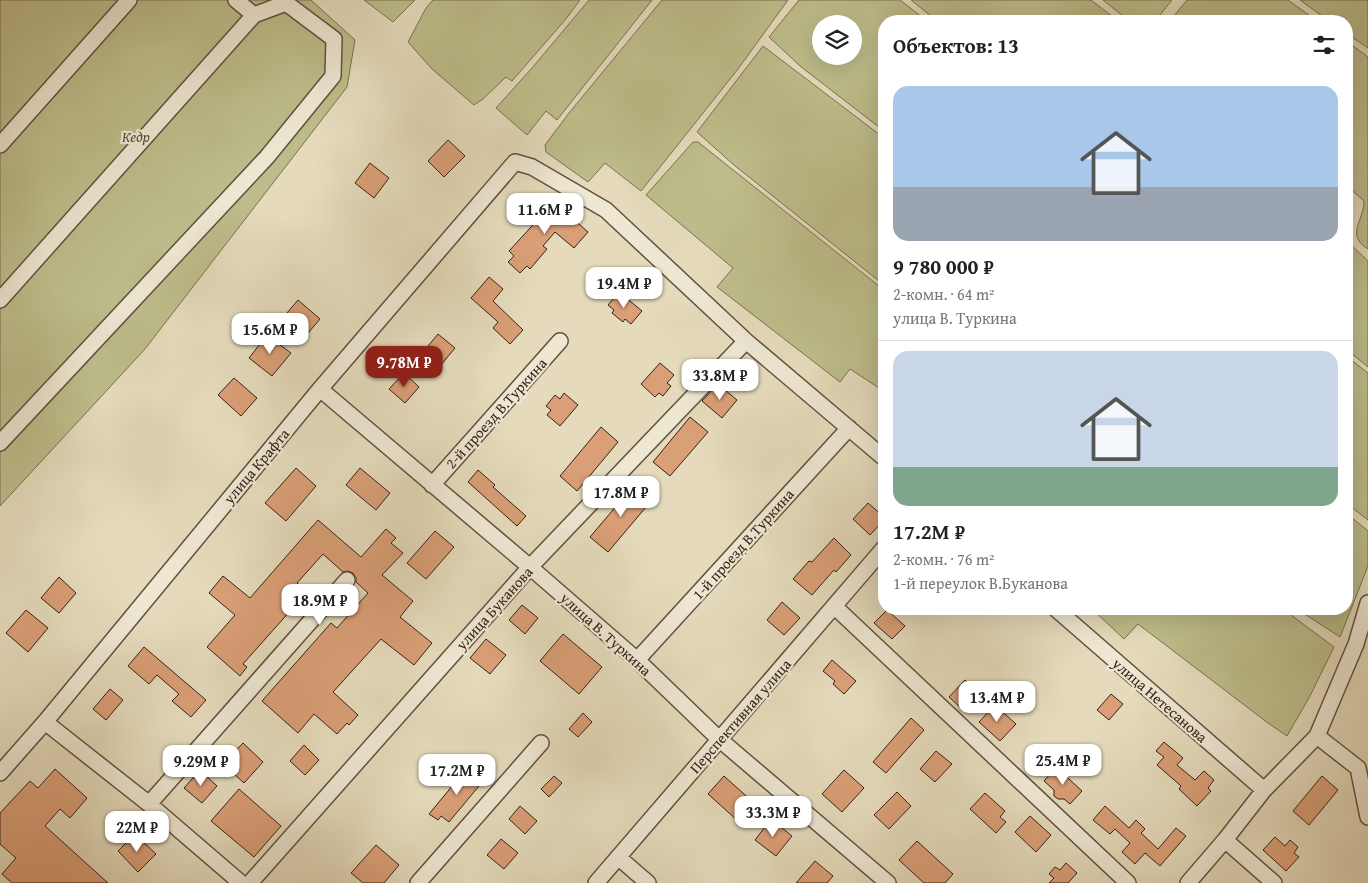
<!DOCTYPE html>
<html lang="ru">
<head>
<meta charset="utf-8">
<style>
	:root { --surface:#fff; --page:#f6f6f6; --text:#222; --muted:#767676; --line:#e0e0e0; --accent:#8f2418 }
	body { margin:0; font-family:"Gentium Book Plus",serif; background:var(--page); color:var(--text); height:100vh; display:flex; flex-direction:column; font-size:19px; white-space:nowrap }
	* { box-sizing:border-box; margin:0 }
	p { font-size:16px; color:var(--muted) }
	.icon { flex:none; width:28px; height:28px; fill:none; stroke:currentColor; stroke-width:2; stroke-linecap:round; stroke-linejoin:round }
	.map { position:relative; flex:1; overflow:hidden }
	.details { position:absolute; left:878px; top:15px; width:475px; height:600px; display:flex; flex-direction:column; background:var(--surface); border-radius:20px; box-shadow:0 5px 20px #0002 }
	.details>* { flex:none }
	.buttons { position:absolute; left:812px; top:15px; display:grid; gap:10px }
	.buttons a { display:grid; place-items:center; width:50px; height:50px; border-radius:50%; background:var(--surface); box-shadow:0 5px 20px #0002; font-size:25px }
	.price { position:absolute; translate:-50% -42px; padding:0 11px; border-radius:10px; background:#fff; color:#222; font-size:16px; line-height:32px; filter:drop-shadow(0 1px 2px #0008) }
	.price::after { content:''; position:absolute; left:50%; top:30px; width:15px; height:11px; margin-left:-8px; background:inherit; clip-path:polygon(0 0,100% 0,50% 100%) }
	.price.selected { background:var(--accent); color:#fff }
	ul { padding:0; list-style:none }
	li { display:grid; align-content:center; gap:10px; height:265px; padding:0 15px }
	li+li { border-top:1px solid var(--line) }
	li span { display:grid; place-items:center; height:155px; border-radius:15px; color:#555 }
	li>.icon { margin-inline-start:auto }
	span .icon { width:90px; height:90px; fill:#fffc; stroke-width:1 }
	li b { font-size:21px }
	h2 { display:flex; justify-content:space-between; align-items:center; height:60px; padding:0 15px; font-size:21px }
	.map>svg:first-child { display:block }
	.green { fill:#bdbd8b; stroke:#7a7050; fill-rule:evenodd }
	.building { fill:#da9f77; stroke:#362216 }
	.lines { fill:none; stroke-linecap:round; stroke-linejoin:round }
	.minor-casing { stroke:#625040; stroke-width:18 }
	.minor { stroke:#eee8d3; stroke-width:15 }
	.labels { text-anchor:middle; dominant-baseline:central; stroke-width:4.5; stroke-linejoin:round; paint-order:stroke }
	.park-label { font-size:15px; font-style:italic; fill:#584933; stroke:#eee8d3 }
	.street-label { font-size:15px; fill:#362216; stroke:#eee8d3 }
</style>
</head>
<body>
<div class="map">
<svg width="1368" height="883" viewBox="0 0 1368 883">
	<rect width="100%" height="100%" fill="#e5dbbc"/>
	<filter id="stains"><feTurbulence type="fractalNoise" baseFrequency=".004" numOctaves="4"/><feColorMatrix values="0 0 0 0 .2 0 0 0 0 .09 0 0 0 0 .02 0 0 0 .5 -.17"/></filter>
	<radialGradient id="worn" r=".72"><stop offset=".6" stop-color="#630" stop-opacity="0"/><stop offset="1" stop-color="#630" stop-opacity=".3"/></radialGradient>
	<path class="green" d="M0,0H311L355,40L347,87L145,349L0,506Z
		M364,0H415L393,22Z
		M433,0H580L565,20L512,81L506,77L483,99L474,105L432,69L408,42L426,8Z
		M589,0H652L557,120L546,111L527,135L496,108L532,68Z
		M662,0H788L738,69L641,191L605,163L588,182L546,152L545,145L569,113Z
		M799,0H900L927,21H884V131L800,66L769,37ZM821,24H854V56H821Z
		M911,0H1091L1118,21H937Z
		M1103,0H1172L1155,21H1129Z
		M1187,0H1288L1317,21H1170Z
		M1300,0H1368V48L1346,33V21H1329Z
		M1346,41L1368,57V249C1345,235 1364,221 1364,201L1346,185Z
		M763,46L884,138V285L734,165L697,132Z
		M693,142H698L884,290V381L879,388L850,369L840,382L717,287L733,268L646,195Z
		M1346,235L1351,245L1368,261V367L1346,349Z
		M1346,356L1368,373V520L1346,503Z
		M1346,513L1368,531V566L1340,637L1297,609H1346Z
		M1092,609H1283L1334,647L1310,696L1287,736L1268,723L1138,624L1124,639Z"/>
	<path class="building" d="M448,140L465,156L444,177L428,161Z
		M370,163L389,178L374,198L355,183Z
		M542,200L549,206L553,201L588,232L574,248L555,232L543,246L547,249L530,269L527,266L520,273L508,262L514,256L509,251L542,215L534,208Z
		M489,277L503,289L493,301L523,330L510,344L493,328L498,322L471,298Z
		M619,292L642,311L631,324L625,319L623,322L612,313L614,310L608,305Z
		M298,300L320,319L303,339L281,320Z
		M438,334L455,348L440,366L423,352Z
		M267,335L291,353L272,376L249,358Z
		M660,363L674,375L667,383L671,386L663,396L659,393L655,397L641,384Z
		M404,373L419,387L405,403L389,389Z
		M234,378L257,398L241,416L218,395Z
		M718,384L737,400L722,418L702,401Z
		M564,393L578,405L560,426L547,415L551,410L546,406L555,395L560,399Z
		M690,417L708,432L670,476L653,462Z
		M601,427L618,442L577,491L560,476Z
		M296,468L316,486L286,521L265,503Z
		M360,468L390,493L376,510L346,485Z
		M478,470L495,485L493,487L526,516L517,526L468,482Z
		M635,484L652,500L608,552L590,537Z
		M868,503L884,517V520L870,535L853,519Z
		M318,520L361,557L386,529L396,538L391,543L403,553L382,575L413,601L400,617L432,643L414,665L381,639L333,692L358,715L349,725L347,723L337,734L314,714L298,733L262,701L331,623L337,628L368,593L356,582V578L353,573L348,571L343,572L323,554L297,583L307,592L243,664L247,667L240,676L207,647L235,615L209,593L223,576L250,598Z
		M435,531L454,547L426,579L407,563Z
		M834,538L851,555L836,572L834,570L812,595L793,579L809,561L812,562Z
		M59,577L76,593L59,613L41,598Z
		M782,602L800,618L784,635L767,620Z
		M522,605L538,618L525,634L509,620Z
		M26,610L48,628L28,652L6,633Z
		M887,610L905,626L892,639L874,623Z
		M563,634L602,667L579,694L540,661Z
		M486,639L506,655L490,674L470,658Z
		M144,647L206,700L191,717L172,701L179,694L157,675L149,684L128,666Z
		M832,660L856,681L844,694L833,684L835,681L823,671Z
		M965,680L978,692L962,709L949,697Z
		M110,689L123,700L106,720L93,709Z
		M1111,694L1123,704L1109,720L1097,710Z
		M995,705L1016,724L1000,741L979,722Z
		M583,713L592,722L578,737L569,729Z
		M911,718L924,730L886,773L873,762Z
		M1164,742L1183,758L1177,765L1195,780L1204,771L1214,780L1208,788L1211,791L1197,806L1179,789L1181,786L1157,765L1164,757L1156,751Z
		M243,743L263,762L244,783L223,764Z
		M304,745L319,760L305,775L290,761Z
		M936,751L952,764L935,782L920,769Z
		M468,767L484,780L449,822L441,816L438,820L429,814Z
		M1056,767L1082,791L1070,804L1064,799H1058L1054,796V790L1044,781Z
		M55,769L87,798L70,818L60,809L45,826L108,883H12L2,874L16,858L0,844V813L30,781L38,788Z
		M200,770L217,786L202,803L184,788Z
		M844,770L864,788L842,812L822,794Z
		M554,776L562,783L549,797L541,789Z
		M724,776L754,803L738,821L708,794Z
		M1322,776L1338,790L1309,825L1293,811Z
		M239,789L281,826L254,857L211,821Z
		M897,792L911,806L889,829L874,815Z
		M985,793L1005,811L1000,817L1006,822L996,833L970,809Z
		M520,806L537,821L525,834L509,819Z
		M1105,806L1129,828L1136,820L1145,829L1141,833L1158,849L1176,828L1186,836L1160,866L1145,853L1135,864L1122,852L1130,843L1115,829L1110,834L1093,820Z
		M1030,816L1051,835L1036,852L1015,832Z
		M771,819L792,836L776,856L755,840Z
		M135,834L156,854L138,872L118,851Z
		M1275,837L1285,846L1290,840L1298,847L1294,853L1299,857L1286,871L1263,850Z
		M501,839L518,853L504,869L487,855Z
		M917,841L953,874L945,883H924L899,860Z
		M376,845L399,865L384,883H363L351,873Z
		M815,861L833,876L827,883H796Z
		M1066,863L1077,873L1068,883H1049L1054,878L1049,874L1055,867L1060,870Z"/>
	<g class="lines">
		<g class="minor-casing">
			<path id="minor" d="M0,145L129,0
				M0,300L254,15
				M320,389L530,567L637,660L719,739L888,883
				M0,443L267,157L333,76L334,39L286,3L254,15L236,0
				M432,485L560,341
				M834,606L1128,883
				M1056,609L1264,790
				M637,660L849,428
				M45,722L149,804L241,883
				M1317,736L1358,768L1368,817
				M0,773L45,722L320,389L515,162L532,167L606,210L746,341L884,458
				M149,804L347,580
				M1225,840L1274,883
				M618,857L648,883
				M250,883L530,567L746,341
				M418,883L541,743
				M596,883L884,548
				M1188,883L1225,840L1264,790L1317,736L1356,644L1368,603"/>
		</g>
		<use href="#minor" class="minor"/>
	</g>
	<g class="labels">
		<g class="park-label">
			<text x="136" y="136">Кедр</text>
		</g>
		<g class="street-label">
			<text transform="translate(496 413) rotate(-48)">2-й проезд В.Туркина</text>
			<text transform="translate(256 466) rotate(-50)">улица Крафта</text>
			<text transform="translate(743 544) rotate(-48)">1-й проезд В.Туркина</text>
			<text transform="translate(494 608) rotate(-48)">улица Буканова</text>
			<text transform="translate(606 634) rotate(42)">улица В. Туркина</text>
			<text transform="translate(1160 700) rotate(41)">улица Нетесанова</text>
			<text transform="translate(740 716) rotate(-49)">Перспективная улица</text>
		</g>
	</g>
	<rect width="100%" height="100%" filter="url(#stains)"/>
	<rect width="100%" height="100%" fill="url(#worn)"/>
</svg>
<div class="buttons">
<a><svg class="icon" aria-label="layers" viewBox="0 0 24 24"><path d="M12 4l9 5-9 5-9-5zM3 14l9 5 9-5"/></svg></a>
</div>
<b class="price" style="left:545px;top:235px">11.6M ₽</b>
<b class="price" style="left:624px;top:309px">19.4M ₽</b>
<b class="price" style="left:270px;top:355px">15.6M ₽</b>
<b class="price selected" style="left:404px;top:388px">9.78M ₽</b>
<b class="price" style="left:720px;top:401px">33.8M ₽</b>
<b class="price" style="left:621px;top:518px">17.8M ₽</b>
<b class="price" style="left:320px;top:626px">18.9M ₽</b>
<b class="price" style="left:997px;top:723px">13.4M ₽</b>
<b class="price" style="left:1063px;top:786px">25.4M ₽</b>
<b class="price" style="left:201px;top:787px">9.29M ₽</b>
<b class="price" style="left:457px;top:796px">17.2M ₽</b>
<b class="price" style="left:773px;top:838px">33.3M ₽</b>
<b class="price" style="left:137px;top:853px">22M ₽</b>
<section class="details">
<h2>Объектов: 13<svg class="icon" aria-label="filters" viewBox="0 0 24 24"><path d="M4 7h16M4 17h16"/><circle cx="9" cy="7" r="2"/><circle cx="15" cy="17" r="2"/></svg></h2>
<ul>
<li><span style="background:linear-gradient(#a9c7e8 65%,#9aa5b1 0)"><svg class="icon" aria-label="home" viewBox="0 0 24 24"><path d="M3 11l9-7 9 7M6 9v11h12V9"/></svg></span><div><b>9 780 000 ₽</b><p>2-комн. · 64 m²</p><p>улица В. Туркина</p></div></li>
<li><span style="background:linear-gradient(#c9d6e8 75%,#7fa58c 0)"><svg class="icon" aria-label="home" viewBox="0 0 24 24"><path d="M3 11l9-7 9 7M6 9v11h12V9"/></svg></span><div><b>17.2M ₽</b><p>2-комн. · 76 m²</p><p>1-й переулок В.Буканова</p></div></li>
</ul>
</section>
</div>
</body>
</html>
